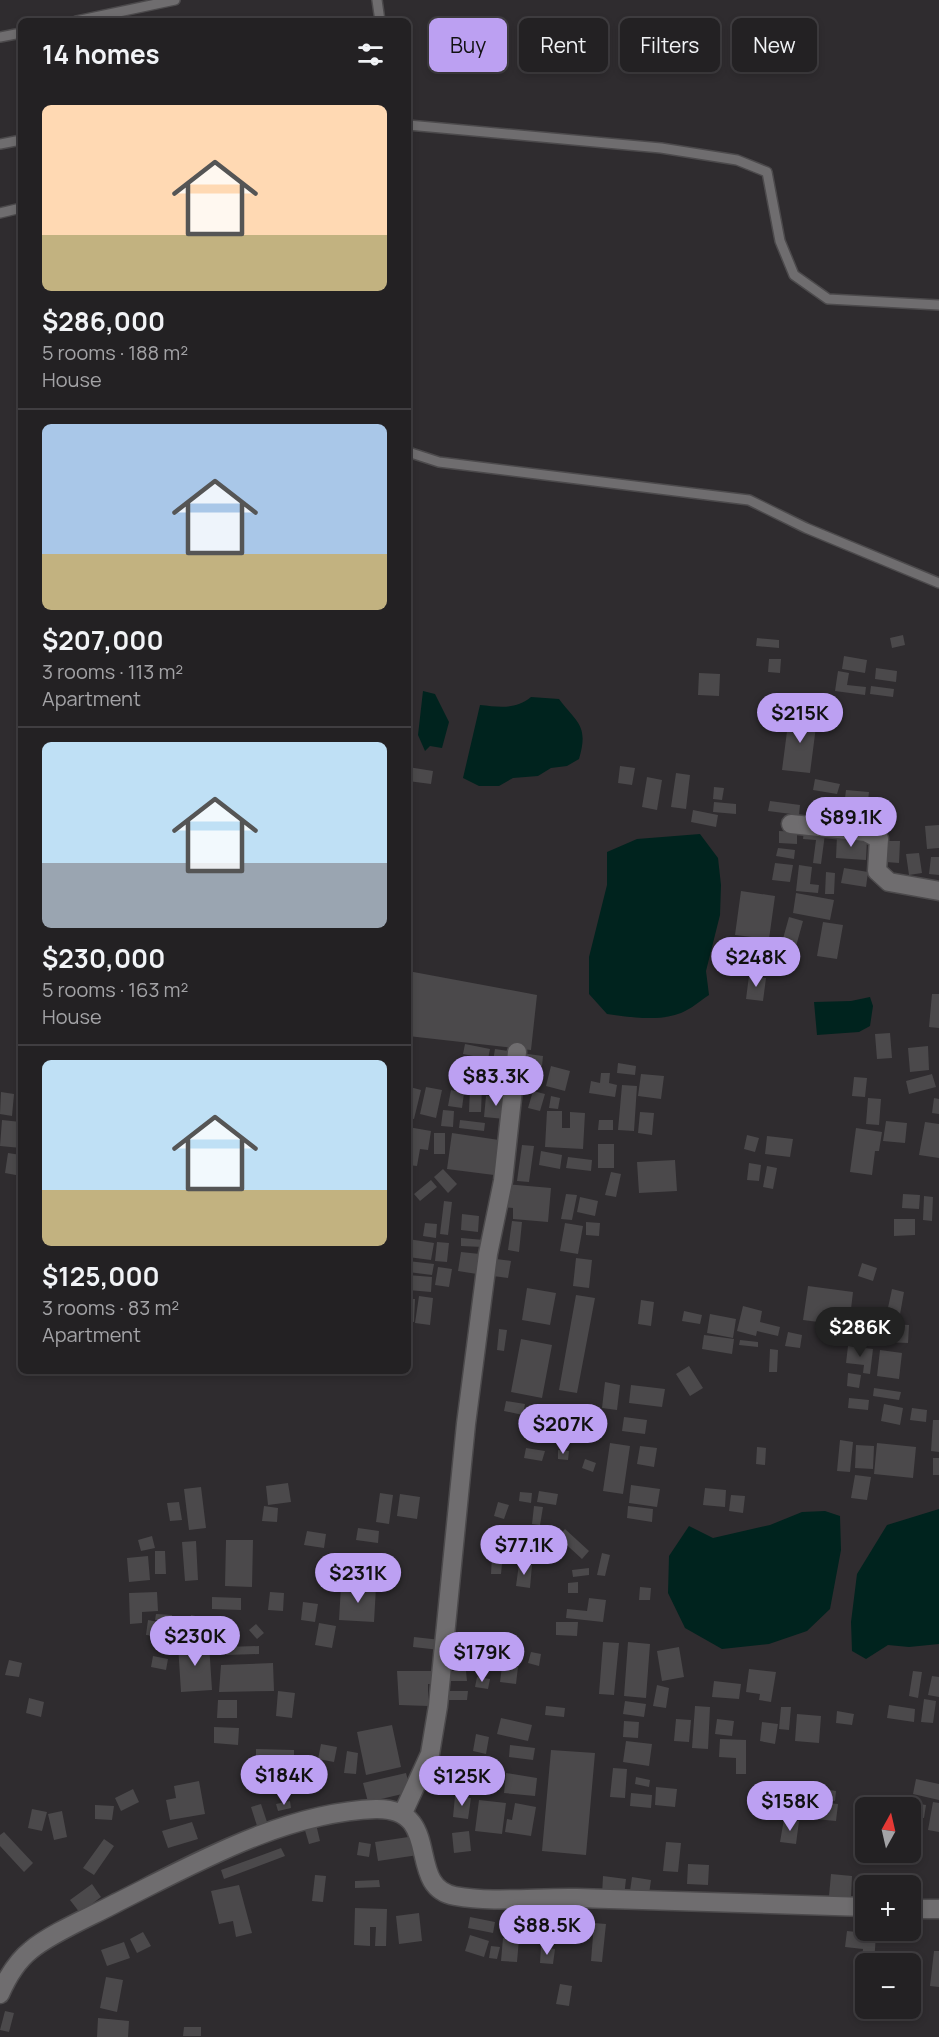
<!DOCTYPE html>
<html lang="en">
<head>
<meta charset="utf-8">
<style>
	:root { --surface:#232123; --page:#2b292b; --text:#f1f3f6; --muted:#a3a3a6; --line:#403e41; --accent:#bca0f2 }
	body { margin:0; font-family:Manrope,sans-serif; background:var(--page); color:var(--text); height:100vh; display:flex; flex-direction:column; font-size:22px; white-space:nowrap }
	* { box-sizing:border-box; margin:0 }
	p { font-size:20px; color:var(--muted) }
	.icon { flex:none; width:33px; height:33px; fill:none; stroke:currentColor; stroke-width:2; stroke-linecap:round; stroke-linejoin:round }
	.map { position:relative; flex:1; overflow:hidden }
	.side { position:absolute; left:18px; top:18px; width:393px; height:1356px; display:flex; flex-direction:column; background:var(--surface); border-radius:9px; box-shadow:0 3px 9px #0003,0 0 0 2px var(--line) }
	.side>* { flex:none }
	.top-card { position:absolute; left:429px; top:18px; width:420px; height:54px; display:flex; gap:12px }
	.needle { width:39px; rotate:8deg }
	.controls { position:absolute; left:855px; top:1797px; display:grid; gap:12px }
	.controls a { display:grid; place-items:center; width:66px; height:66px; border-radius:9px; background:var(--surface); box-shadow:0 3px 9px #0003,0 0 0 2px var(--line); font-size:30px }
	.price { position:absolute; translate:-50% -51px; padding:0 14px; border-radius:21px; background:var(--accent); color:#111; font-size:20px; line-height:39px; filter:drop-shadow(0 2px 3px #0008) }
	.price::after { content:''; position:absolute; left:50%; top:36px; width:18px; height:14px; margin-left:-9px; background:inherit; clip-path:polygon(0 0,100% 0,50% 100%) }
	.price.on { background:#222; color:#fff }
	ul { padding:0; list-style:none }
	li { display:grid; align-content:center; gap:12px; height:318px; padding:0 24px }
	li+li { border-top:2px solid var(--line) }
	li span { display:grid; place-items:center; height:186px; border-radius:9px; color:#555 }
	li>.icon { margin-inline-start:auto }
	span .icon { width:108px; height:108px; fill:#fffc; stroke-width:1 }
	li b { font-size:26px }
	h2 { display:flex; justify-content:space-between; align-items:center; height:72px; padding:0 24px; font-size:26px }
	.chip { padding:0 21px; border-radius:9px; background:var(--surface); box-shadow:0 3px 9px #0003,0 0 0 2px var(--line); font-size:21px; line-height:54px }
	.chip.on { background:var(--accent); color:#111 }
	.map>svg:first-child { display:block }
	.water { fill:#00231e }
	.building { fill:#4b494b }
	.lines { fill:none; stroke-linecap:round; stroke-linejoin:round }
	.lane-casing { stroke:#4c4a4c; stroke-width:12 }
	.street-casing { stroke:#4c4a4c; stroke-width:21 }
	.lane { stroke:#6f6d6f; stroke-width:9 }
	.street { stroke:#6f6d6f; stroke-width:18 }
</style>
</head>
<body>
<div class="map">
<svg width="939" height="2037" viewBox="0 0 939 2037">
	<rect width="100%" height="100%" fill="#2f2c2f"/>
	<path class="water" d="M423,691L435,694L449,722L442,748L430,746L425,751L418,735Z
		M531,697L559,699C577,723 589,725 579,759L567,766L551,768L538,776L513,778L499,786H479L463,778L480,705C499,707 515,710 531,697Z
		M700,834L718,858L721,885L720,915L706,971L709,995C700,1001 691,1009 681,1013C658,1022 630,1017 607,1014L589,994V957L607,885V852L637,839Z
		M870,997L873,1006L870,1026L859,1032L817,1035L814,1002L851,1001Z
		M939,1509V1644L909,1647L888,1645L866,1659L852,1651L851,1622L857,1574L887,1525Z
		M825,1511L840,1516L841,1550L830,1609L807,1631L769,1644L722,1649L685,1628L668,1593L669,1556L689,1526L713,1538L770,1525L802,1512Z"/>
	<path class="building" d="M903,635L905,645L892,648L890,638Z
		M757,638L779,640V648L756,646Z
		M844,656L867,660L865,673L842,669Z
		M769,659H781L780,673L768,672Z
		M876,668L897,671L896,682L875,679Z
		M838,671L849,673L847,685L866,687L865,695L835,691Z
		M699,673L720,674L719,696L698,695Z
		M871,686L894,689L893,697L870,694Z
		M789,716L817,719L810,773L782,770Z
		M620,766L635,768L632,785L618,783Z
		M408,767L433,771L431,784L408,781Z
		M676,773L690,775L686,809L671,807Z
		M647,777L662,780L657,810L642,807Z
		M815,779L840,784L837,794L813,790Z
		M714,787L724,788L722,800L713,799Z
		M846,790L869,792L867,809L844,806Z
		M770,801L800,805L799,815L768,811Z
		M714,802L736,804V814L713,812Z
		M693,810L718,815L716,827L691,822Z
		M838,811L855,813L853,827L836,825Z
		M939,825V848L927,849L925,826Z
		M779,831L797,832V844L779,843Z
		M804,831L825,834L821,864L813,863L816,840L803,839Z
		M837,836L867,839L866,860L836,858Z
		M887,841H900L899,863L886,862Z
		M778,848L795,850L794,859L776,856Z
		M919,853L922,873L909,875L906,854Z
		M931,857H939V875L929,874Z
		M775,863L793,865L790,882L772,880Z
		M799,865L812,867L810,884L819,885L818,893L796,891Z
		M844,868L868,872L866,887L841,883Z
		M826,872L835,873L834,894H825Z
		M741,891L775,896L769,939L735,935Z
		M796,893L834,900L830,920L793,913Z
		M789,917L803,921L795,950L781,946Z
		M823,922L843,925L837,959L817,956Z
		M725,939L743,941L737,976L720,973Z
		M751,940L763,941L761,969L749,968Z
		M408,971L537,995L531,1050L408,1036Z
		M749,976L766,978L763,1001L746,999Z
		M932,994H939V1028L929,1027Z
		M890,1033L892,1058L877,1059L875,1034Z
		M465,1044L490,1049L488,1059L463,1054Z
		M928,1046L929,1070L910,1072L908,1048Z
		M495,1049L514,1052L511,1076L491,1073Z
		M520,1053L543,1056L542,1066L519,1062Z
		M618,1063L636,1066L635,1075L617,1073Z
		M551,1066L570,1071L565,1091L546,1086Z
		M601,1073H610L609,1083L617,1085L615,1097L589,1093L591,1081L600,1083Z
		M641,1074L664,1076L661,1099L638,1096Z
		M932,1074L936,1087L909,1094L906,1081Z
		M481,1076L510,1079L508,1089L480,1085Z
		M854,1077L867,1078L865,1097L852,1096Z
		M622,1085L637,1086L634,1131L618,1130Z
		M410,1087L421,1090L414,1119L408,1118Z
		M426,1087L442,1090L436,1118L420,1114Z
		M470,1087H482L481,1112H469Z
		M451,1090L464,1093L462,1108L448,1106Z
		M533,1091L545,1094L540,1111L528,1108Z
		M1,1092L14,1094L12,1116L0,1114Z
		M486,1096L507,1097L505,1119L484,1117Z
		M551,1096L560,1098L558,1109L549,1108Z
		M868,1098L881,1099L879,1125L866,1124Z
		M934,1098L939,1099V1114L932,1113Z
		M443,1110L454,1111L453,1127L441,1126Z
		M547,1111H562V1128H570V1112L585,1113L583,1149L545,1147Z
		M640,1112L654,1113L652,1135L638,1133Z
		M2,1120L21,1122V1148L0,1146Z
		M460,1120L485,1123L484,1131L459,1128Z
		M599,1120H613V1130H598Z
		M886,1121L907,1123L905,1143L883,1141Z
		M925,1122L939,1124V1158L919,1155Z
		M408,1127L431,1131L428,1150L420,1149L417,1166L408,1165Z
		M856,1128L882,1132L879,1151H875L872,1175L850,1172Z
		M434,1133H445V1154H434Z
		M452,1133L499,1140L494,1175L447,1169Z
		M747,1135L759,1138L755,1152L744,1149Z
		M767,1136L793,1139L790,1157L765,1154Z
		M598,1144H614V1168H598Z
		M522,1145L534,1146L529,1182L517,1181Z
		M541,1151L562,1155L560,1169L539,1165Z
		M8,1153L21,1155V1176L5,1173Z
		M568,1157L592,1160L591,1171L566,1168Z
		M675,1160L677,1191L639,1193L637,1162Z
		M749,1163L761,1165L759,1181L747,1180Z
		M767,1166L777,1168L773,1189L763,1187Z
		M443,1169L457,1184L448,1193L434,1177Z
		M611,1172L621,1174L616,1197L605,1195Z
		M431,1180L437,1187L420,1201L414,1194Z
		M505,1184L551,1188L548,1222L513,1219V1208L503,1207Z
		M566,1194L577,1195L572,1220L561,1219Z
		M903,1194L920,1195L919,1209L902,1208Z
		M924,1196L933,1197L932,1221L923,1220Z
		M580,1197L598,1201L595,1216L577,1212Z
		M444,1201L452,1202L448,1235L440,1234Z
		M462,1214L479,1216L478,1232L461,1230Z
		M894,1219H915V1235L894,1236Z
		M512,1221L522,1222L519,1252L508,1250Z
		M586,1222L600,1223L599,1236L586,1235Z
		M425,1223L437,1224L436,1238L423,1236Z
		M565,1223L583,1226L578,1254L560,1251Z
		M461,1238L484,1240L483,1247L461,1246Z
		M408,1239L434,1243L431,1260L408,1257Z
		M437,1242L449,1243L447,1262L435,1261Z
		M461,1252L480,1254L477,1274L458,1271Z
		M576,1258L592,1260L589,1288L573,1286Z
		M496,1259L511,1261L508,1278L493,1276Z
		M408,1261L434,1264L432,1275L408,1272Z
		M862,1263L877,1268L873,1281L858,1276Z
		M438,1267L452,1269L449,1287L435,1285Z
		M408,1275L432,1277L431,1292L408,1290Z
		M808,1286L853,1292L849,1326L803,1320Z
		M527,1288L556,1293L550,1325L522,1320Z
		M892,1289L904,1292L899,1320L886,1317Z
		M576,1295L595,1298L577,1393L559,1390Z
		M419,1296L433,1298L430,1325L415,1323Z
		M408,1299H415L414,1322L408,1321Z
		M641,1300L654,1302L651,1326L638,1324Z
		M743,1306L762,1311L760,1322L780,1327L778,1336L757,1331L756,1336L737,1331Z
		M684,1311L702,1315L700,1324L682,1321Z
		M710,1314L736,1319L733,1338L707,1333Z
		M886,1324L909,1325L908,1343L885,1342Z
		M499,1329L507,1330L504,1351L497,1350Z
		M788,1332L802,1335L800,1348L785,1346Z
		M704,1335L734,1339L732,1354L702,1349Z
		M521,1339L552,1345L542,1398L511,1392Z
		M740,1340L758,1342V1347L739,1345Z
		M848,1346L873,1349L870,1374L863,1373L864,1365L846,1363Z
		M770,1349L778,1350L777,1372H769Z
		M880,1350L902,1353L899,1379L877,1376Z
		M689,1366L703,1388L690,1396L676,1374Z
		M848,1373L861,1375L859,1388L847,1386Z
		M605,1382L620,1385L617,1410L602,1408Z
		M631,1385L665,1389L662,1407L629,1403Z
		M874,1388L901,1392L899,1400L873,1396Z
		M849,1398L869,1400L868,1410L848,1408Z
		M506,1401L525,1404L523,1415L504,1411Z
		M884,1404L903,1408L900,1425L881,1421Z
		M529,1405L541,1406L540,1428L527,1427Z
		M912,1408L927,1410L926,1422L910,1420Z
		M544,1417L560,1419L559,1428L544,1426Z
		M624,1417L647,1420L645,1434L622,1431Z
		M565,1420L578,1421L577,1439L563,1438Z
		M933,1420H939V1452L931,1451Z
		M840,1440L853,1442L850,1472L837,1471Z
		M610,1443L630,1446L623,1494L603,1491Z
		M877,1443L916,1447L913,1478L874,1474Z
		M856,1445L874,1446L873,1469L855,1468Z
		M640,1446L657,1448L654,1467L637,1464Z
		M757,1447L766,1448L765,1465L756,1464Z
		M526,1448L545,1451L542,1461L524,1458Z
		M558,1450L569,1451L568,1460L558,1459Z
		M933,1458H939V1475H933Z
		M585,1459L596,1463L593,1472L582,1468Z
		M855,1475L871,1477L867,1500L851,1498Z
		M288,1483L291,1502L268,1505L266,1486Z
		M631,1485L660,1489L657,1507L629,1503Z
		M201,1487L206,1528L189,1530L184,1489Z
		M705,1488L726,1490L725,1507L703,1505Z
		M539,1491L558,1494L556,1505L537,1502Z
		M520,1492L532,1493L531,1503L519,1501Z
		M380,1493L393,1495L389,1524L376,1522Z
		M400,1494L420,1497L417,1519L397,1516Z
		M731,1495L745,1496L743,1513L729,1511Z
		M179,1502L182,1520L170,1521L167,1503Z
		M498,1502L509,1505L504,1519L494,1516Z
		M264,1506L278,1508L277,1522L262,1521Z
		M534,1506L543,1507L540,1525L532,1524Z
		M628,1506L653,1509L652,1522L627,1518Z
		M512,1525L529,1528L528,1535L511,1532Z
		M358,1528L379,1531L378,1543L356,1540Z
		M565,1529L589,1551L582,1559L558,1537Z
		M307,1531L326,1534L324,1548L304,1545Z
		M152,1536L155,1548L141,1551L138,1540Z
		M226,1540H253L252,1587L225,1586Z
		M196,1541L198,1580L185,1581L182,1542Z
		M524,1541L554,1545L553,1557L522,1553Z
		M155,1551H165L166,1574H155Z
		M602,1553L610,1555L605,1576L597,1575Z
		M492,1554H503L501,1574H491Z
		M337,1555L353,1557L350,1572L335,1569Z
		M148,1556L150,1580L129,1582L127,1558Z
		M519,1564L532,1565L530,1588L516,1586Z
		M589,1568V1575L573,1577L572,1570Z
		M578,1582V1593H568V1583Z
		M341,1586L376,1587L374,1622L339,1620Z
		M640,1587L651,1588L650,1600H639Z
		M157,1592L158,1611L142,1612V1623L130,1624L129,1593Z
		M270,1592L284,1593L283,1611L268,1610Z
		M212,1597L241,1598V1610L212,1609Z
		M589,1598L606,1600L603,1622L566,1618L567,1609L587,1611Z
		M303,1602L318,1604L315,1622L301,1620Z
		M156,1614L172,1615V1622L155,1620Z
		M191,1615L204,1618L201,1632L188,1629Z
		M148,1620L158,1622L156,1636L146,1635Z
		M208,1620L223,1622L222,1633L206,1631Z
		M556,1622H578L577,1636L556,1635Z
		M319,1623L336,1626L332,1648L315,1645Z
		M256,1624L264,1633L257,1639L249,1630Z
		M496,1633H508V1650L496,1649Z
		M414,1637L441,1640L440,1650L413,1647Z
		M603,1642L619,1643L614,1695L599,1694Z
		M628,1642L650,1644L646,1698L624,1696Z
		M209,1643L212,1690L181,1692L178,1645Z
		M259,1646V1654L226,1655V1647Z
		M516,1646L523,1647L521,1662L513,1660Z
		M679,1647L684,1677L662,1681L657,1651Z
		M531,1652L541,1654L539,1666L528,1663Z
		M153,1656L168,1659L166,1670L151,1667Z
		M9,1660L22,1663L19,1677L5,1675Z
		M273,1663L274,1691L219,1692L221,1665Z
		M502,1666L518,1667L516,1684L500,1682Z
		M749,1669L776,1672L771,1702L759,1700L760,1694L746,1692Z
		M397,1671H433V1684H428V1706L399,1705Z
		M443,1671H466L467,1681H443Z
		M913,1671L922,1672L918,1698L909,1696Z
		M932,1676L939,1677V1697L928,1695Z
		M477,1677L490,1679L488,1689L475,1687Z
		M714,1681L741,1684L739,1699L712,1697Z
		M657,1685L669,1688L666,1708L653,1706Z
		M278,1691L295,1693L292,1718L276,1716Z
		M443,1691H468L467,1700H443Z
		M29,1698L44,1702L41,1717L26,1713Z
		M924,1699L936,1701L933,1723L921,1722Z
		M218,1700H237V1718H217Z
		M625,1701L646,1704L644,1717L623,1714Z
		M889,1705L915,1709L914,1722L887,1718Z
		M546,1706L565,1708L564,1717L545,1715Z
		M695,1706L710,1707L708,1749L692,1748Z
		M781,1707H791L789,1730L779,1729Z
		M837,1711L854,1714L852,1725L836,1723Z
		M797,1714L821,1716L819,1743L795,1741Z
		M501,1718L532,1725L528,1741L497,1734Z
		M676,1719L691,1720L689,1742L674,1741Z
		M717,1719L734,1721L732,1736L715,1734Z
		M624,1721L639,1722L638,1738L623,1737Z
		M762,1722L778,1724L775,1744L760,1741Z
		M392,1725L401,1767L366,1775L357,1732Z
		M214,1727L239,1728L238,1745L214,1743Z
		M476,1734L489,1737L486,1754L473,1751Z
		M720,1739L746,1740V1774H736V1758L719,1757Z
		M626,1741L652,1744L649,1766L623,1762Z
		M321,1744L337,1747L334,1762L318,1759Z
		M510,1745L535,1748L533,1760L509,1757Z
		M256,1749L294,1750V1766L256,1765Z
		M551,1750L595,1753L586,1855L542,1851Z
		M347,1751L358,1753L356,1774L344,1773Z
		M273,1768L283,1771L279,1783L269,1780Z
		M613,1768L627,1769L625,1798L610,1797Z
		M406,1773L411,1792L368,1802L363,1783Z
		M506,1773L537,1778L535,1796L504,1793Z
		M636,1777L650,1780L649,1787L635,1784Z
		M916,1779L939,1784V1800L913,1794Z
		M199,1781L205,1814L170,1820L166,1800L176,1798L174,1786Z
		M790,1785L810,1789L805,1815L784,1810Z
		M656,1787L677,1789L675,1807L655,1805Z
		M817,1788L836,1791L835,1801L816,1798Z
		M133,1789L139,1802L121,1811L115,1798Z
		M631,1793L652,1795L651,1808L630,1806Z
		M455,1796L471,1798L468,1819L453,1817Z
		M479,1800L506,1803L502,1834L475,1831Z
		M290,1801L291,1808L278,1811L276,1804Z
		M901,1801L926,1805L924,1818L910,1816V1808H901Z
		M817,1802L838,1804L836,1821L815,1819Z
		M933,1802L939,1803V1832L928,1830Z
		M515,1803L536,1807L531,1836L505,1832L507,1819L512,1820Z
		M261,1804L268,1825L258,1829L251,1807Z
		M95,1805L114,1806L112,1820L95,1819Z
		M32,1809L47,1812L42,1831L28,1828Z
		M62,1811L67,1837L54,1840L48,1814Z
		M784,1819L799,1821L796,1844L780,1842Z
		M192,1822L198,1839L168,1848L162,1831Z
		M316,1824L320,1841L309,1844L304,1827Z
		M469,1831L471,1851L454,1853L452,1833Z
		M4,1832L33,1863L24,1872L0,1846V1835Z
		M415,1836L418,1855L378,1861L375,1842Z
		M104,1839L114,1846L94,1875L83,1868Z
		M359,1842L371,1844L369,1857L357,1855Z
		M666,1842L681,1843L678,1872L663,1871Z
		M281,1848L285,1856L224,1879L221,1870Z
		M688,1864L709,1865L708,1885L687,1884Z
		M831,1874L852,1876L851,1897L829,1896Z
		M315,1875L326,1876L323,1902L312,1901Z
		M603,1876L626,1879L624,1897L602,1895Z
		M632,1877L651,1880L649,1894L630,1891Z
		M379,1880L380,1887L355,1888V1881Z
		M92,1884L101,1897L80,1913L70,1900Z
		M239,1885L252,1933L236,1937L233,1921L219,1924L211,1891Z
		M355,1908L387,1909L386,1946H375L376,1927H370V1946L354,1945Z
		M419,1913L422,1941L399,1944L396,1916Z
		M470,1917L495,1922L493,1933L468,1928Z
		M594,1923L606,1924L602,1962L591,1961Z
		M847,1931L876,1934L874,1964H866V1968L861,1967L863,1949L845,1947Z
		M143,1932L151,1946L137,1953L130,1939Z
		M470,1935L489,1941L484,1957L465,1951Z
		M503,1938L519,1939L517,1962L501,1961Z
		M124,1942L130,1958L107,1966L101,1950Z
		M491,1946L500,1947L497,1959L489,1958Z
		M541,1947L555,1949L553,1964L540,1963Z
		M934,1951H939V1987L930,1986Z
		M106,1977L123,1980L117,2012L100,2008Z
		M560,1984L572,1986L569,2006L556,2004Z
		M5,2011L14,2013L9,2032L0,2030Z
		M98,2018L129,2021L128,2037H97Z
		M184,2027H201V2036H183Z"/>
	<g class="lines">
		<g class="lane-casing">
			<path id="lane" d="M377,0L380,21
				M76,21L175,0
				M0,37L21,33
				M408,125L661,148L737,160L767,172L780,241L794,275L828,299L939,305
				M0,144L21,140
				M0,213L21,208
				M408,452L439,462L749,500L806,528L939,583"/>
		</g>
		<g class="street-casing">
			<path id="street" d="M791,824L866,832L879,839L877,871L889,882L939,891
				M403,1813L430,1754L438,1706L466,1424L488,1254L503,1181L517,1052
				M910,1909H939
				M0,1994C7,1978 17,1961 31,1950C51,1933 92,1916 116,1903C196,1863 285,1812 376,1809C445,1808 404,1887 455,1896C494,1903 537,1897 577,1898C673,1901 769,1904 866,1907"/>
		</g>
		<use href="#lane" class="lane"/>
		<use href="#street" class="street"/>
	</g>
</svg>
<div class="controls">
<a><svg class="needle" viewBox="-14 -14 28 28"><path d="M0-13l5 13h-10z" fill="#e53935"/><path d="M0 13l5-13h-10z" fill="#a3a3a6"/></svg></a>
<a>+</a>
<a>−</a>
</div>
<b class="price" style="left:800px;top:744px">$215K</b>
<b class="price" style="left:851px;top:848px">$89.1K</b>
<b class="price" style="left:756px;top:988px">$248K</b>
<b class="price" style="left:496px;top:1107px">$83.3K</b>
<b class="price on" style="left:860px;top:1358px">$286K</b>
<b class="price" style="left:563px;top:1455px">$207K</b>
<b class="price" style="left:524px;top:1576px">$77.1K</b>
<b class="price" style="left:358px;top:1604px">$231K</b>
<b class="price" style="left:195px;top:1667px">$230K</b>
<b class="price" style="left:482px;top:1683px">$179K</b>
<b class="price" style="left:284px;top:1806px">$184K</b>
<b class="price" style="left:462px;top:1807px">$125K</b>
<b class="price" style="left:790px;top:1832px">$158K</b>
<b class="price" style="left:547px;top:1956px">$88.5K</b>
<div class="top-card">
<a class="chip on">Buy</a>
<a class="chip">Rent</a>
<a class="chip">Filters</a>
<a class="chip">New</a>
</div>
<section class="side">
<h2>14 homes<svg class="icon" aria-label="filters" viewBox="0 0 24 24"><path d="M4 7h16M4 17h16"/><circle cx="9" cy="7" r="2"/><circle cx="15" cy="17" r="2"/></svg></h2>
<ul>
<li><span style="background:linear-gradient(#ffd9b3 70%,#c2b280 0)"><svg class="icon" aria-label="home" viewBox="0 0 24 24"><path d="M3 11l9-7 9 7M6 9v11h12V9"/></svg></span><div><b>$286,000</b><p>5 rooms · 188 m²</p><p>House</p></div></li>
<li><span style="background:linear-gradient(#a9c7e8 70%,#c2b280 0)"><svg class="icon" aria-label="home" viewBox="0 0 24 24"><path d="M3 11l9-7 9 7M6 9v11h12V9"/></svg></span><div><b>$207,000</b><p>3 rooms · 113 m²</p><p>Apartment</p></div></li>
<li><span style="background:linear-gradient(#bfe0f5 65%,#9aa5b1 0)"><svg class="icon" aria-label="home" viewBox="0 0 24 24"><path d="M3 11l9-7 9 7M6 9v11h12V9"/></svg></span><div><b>$230,000</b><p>5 rooms · 163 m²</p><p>House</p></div></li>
<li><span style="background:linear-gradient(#bfe0f5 70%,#c2b280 0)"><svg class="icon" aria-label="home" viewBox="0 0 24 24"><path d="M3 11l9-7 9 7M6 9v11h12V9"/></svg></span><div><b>$125,000</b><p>3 rooms · 83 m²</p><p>Apartment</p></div></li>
</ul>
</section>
</div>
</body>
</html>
